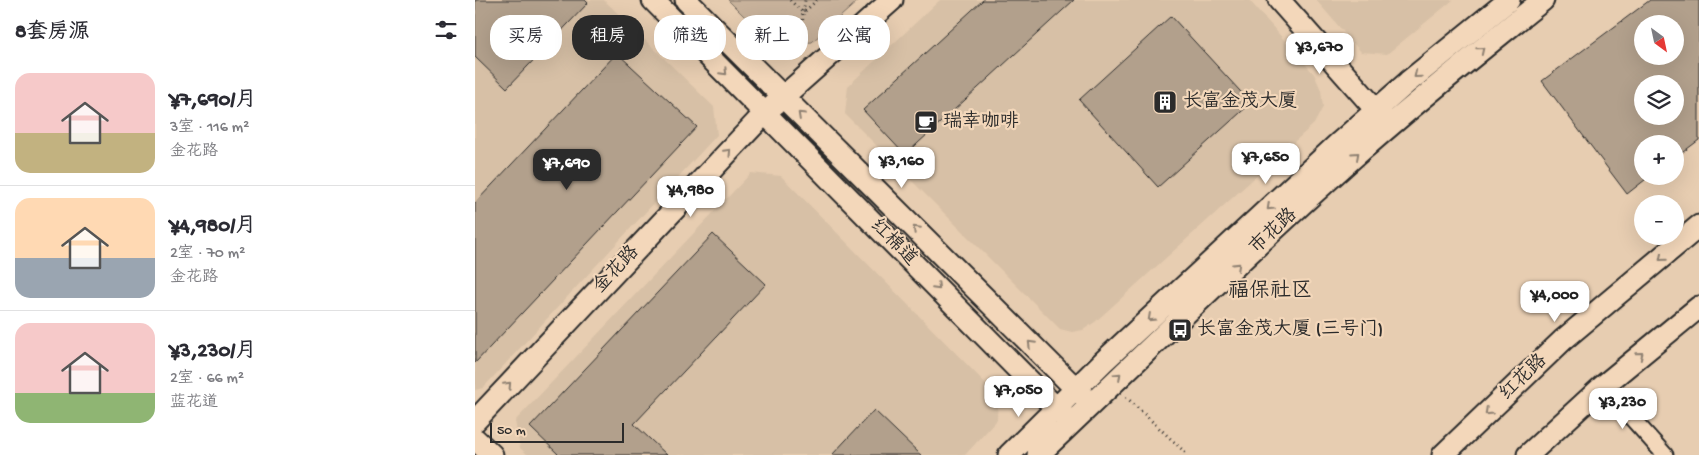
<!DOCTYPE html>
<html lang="zh">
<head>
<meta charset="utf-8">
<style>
	:root { --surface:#fff; --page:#f2f2f3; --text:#2b2b33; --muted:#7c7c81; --line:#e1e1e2; --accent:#2b2b2b }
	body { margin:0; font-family:"Gochi Hand","LXGW WenKai TC",sans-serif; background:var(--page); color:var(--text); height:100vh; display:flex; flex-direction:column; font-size:19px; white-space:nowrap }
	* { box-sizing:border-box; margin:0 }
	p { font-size:16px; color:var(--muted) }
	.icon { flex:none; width:28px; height:28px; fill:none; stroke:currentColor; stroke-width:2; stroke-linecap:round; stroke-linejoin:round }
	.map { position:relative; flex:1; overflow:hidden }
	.sheet { display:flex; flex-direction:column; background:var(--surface); width:475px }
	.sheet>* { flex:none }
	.guide { position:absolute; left:15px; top:15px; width:475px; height:45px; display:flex; gap:10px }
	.needle { width:32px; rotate:147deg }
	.fabs { position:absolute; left:1159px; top:15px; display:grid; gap:10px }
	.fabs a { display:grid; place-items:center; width:50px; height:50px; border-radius:50%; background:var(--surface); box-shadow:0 5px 20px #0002; font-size:25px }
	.scale { position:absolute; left:15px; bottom:12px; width:134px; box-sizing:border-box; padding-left:5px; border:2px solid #2b2b2b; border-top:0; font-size:14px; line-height:18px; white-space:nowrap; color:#2b2b2b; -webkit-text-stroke:4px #f3d7ba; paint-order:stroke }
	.price { position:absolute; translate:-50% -42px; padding:0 11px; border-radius:10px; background:#fff; color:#222; font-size:16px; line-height:32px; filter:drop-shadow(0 1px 2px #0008) }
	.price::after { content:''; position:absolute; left:50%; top:30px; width:15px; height:11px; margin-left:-8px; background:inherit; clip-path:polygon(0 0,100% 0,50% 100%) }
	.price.selected { background:var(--accent); color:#fff }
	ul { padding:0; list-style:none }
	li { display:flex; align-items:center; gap:15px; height:125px; padding:0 15px }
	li+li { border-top:1px solid var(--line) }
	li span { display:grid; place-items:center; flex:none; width:140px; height:100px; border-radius:15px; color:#555 }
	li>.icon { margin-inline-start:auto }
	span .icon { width:60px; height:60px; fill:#fffc; stroke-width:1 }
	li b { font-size:21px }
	h2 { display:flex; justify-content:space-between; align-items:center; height:60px; padding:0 15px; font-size:21px }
	.tag { padding:0 18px; border-radius:20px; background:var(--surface); box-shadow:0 5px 20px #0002; font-size:18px; line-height:45px }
	.tag.selected { background:var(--accent); color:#fff }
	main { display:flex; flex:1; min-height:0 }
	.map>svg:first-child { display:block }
	.built { fill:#d7c0a6 }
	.green { fill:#c8b29b; stroke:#7a6e63 }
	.building { fill:#b2a08c; stroke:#2b2b2b; fill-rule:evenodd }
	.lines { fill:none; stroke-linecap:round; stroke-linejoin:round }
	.street-casing { stroke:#2b2b2b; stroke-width:19 }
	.secondary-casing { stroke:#2b2b2b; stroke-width:25 }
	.path { stroke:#2b2b2b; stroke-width:3; stroke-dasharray:1 4; stroke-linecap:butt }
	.street { stroke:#f3d7ba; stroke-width:15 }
	.secondary { stroke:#f3d7ba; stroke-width:21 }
	.oneway { stroke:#8f8172 }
	.labels { text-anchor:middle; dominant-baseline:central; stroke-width:4.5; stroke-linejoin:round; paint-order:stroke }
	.poi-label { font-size:19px; fill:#2b2b2b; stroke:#f3d7ba; text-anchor:start }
	.street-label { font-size:19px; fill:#2b2b2b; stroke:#f3d7ba }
	.quarter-label { font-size:21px; fill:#2b2b2b; stroke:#f3d7ba }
</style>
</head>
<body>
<main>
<section class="sheet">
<h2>8套房源<svg class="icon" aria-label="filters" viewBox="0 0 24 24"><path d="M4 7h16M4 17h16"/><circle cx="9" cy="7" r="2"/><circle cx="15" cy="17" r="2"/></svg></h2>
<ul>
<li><span style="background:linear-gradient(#f6c9c9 60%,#c2b280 0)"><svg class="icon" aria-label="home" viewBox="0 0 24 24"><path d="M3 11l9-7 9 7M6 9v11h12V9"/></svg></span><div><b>¥7,690/月</b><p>3室 · 116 m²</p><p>金花路</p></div></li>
<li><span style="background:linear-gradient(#ffd9b3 60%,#9aa5b1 0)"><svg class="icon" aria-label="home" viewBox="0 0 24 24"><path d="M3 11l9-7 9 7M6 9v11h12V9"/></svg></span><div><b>¥4,980/月</b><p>2室 · 70 m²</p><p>金花路</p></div></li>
<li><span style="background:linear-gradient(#f6c9c9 70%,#8fb573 0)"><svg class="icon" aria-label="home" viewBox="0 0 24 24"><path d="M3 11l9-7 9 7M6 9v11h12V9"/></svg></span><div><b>¥3,230/月</b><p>2室 · 66 m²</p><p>蓝花道</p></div></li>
</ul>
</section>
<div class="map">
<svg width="1224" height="455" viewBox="0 0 1224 455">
	<rect width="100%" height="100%" fill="#e7cdb1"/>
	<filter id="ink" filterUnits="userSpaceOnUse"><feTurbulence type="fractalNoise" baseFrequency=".02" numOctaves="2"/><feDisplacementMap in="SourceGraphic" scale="10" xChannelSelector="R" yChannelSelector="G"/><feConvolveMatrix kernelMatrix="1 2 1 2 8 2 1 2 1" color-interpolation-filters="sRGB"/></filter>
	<g filter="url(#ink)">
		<path class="built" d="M0,0H129L239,107L242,135L8,388L0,390Z
			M465,0H774L839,74L846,90L848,107L839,124L620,322L608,330L597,332L585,329L370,114L373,86Z
			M841,0H978L912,54L886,52Z
			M276,173L306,176L523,396L522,420L490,455H53L45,448L40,421Z"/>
		<path class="green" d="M253,0H384L337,42L298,45Z"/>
		<path class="building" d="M0,0H110L113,3L32,88L0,57Z
			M508,0H599L430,155L388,110Z
			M1175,0H1224V140L1200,158V144H1168V176H1175L1152,194L1067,81ZM1168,24H1200V56H1168ZM1168,84H1200V116H1168Z
			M696,16L776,103L683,187L604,100Z
			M142,53L222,127L0,363V203Z
			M238,234L291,284L159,424L192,455H84L55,427Z
			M399,410L446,455H357Z"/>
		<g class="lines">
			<g class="street-casing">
				<path id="street" d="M1128,386L1190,455"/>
			</g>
			<g class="secondary-casing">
				<path id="secondary" d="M178,0L591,418
					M211,0L610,398
					M804,0L910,120
					M0,421L290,113L417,0
					M0,439L17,455
					M534,455L629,361L865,142L933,82L1034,0
					M563,455C671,353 776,248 887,150C946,98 1007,49 1068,0
					M968,455L1088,340L1224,226
					M1053,455L1128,386L1224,307"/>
			</g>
			<path class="path" d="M315,0L328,13L330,0
				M326,55L328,13L342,0
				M651,397L713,455"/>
			<use href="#street" class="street"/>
			<use href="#secondary" class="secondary"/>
		</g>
		<defs><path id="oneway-chevron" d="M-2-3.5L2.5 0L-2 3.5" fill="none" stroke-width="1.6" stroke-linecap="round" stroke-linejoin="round" transform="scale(1.25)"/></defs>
		<g class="oneway">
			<use href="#oneway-chevron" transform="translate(1006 50) rotate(-39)"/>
			<use href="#oneway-chevron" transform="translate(249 72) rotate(45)"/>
			<use href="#oneway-chevron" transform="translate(942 75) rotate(141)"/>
			<use href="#oneway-chevron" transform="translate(326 115) rotate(-137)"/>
			<use href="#oneway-chevron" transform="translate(253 152) rotate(-47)"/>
			<use href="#oneway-chevron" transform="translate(881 155) rotate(-42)"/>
			<use href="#oneway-chevron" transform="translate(795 207) rotate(137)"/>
			<use href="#oneway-chevron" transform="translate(441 229) rotate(-135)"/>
			<use href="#oneway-chevron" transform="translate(1187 258) rotate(140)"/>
			<use href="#oneway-chevron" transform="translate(762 266) rotate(-43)"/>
			<use href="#oneway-chevron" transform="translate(462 287) rotate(45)"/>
			<use href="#oneway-chevron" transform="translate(676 318) rotate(137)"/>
			<use href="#oneway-chevron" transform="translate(556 344) rotate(-135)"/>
			<use href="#oneway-chevron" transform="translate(1165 355) rotate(-39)"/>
			<use href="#oneway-chevron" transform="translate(643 376) rotate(-43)"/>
			<use href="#oneway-chevron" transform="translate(33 385) rotate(-47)"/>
			<use href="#oneway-chevron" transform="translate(1013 412) rotate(136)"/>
		</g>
	</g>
	<defs>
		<g id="building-square" transform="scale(1.25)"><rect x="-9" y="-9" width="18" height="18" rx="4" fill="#2b2b2b" stroke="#f3d7ba"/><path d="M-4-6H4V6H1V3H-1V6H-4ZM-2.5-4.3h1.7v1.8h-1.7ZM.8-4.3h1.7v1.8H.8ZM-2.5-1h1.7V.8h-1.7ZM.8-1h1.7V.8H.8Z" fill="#fff"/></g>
		<g id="cafe-square" transform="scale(1.25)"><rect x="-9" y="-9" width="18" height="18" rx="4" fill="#2b2b2b" stroke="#f3d7ba"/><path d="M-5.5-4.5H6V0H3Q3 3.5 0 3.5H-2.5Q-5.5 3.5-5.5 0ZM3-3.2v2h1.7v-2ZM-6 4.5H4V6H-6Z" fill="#fff"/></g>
		<g id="bus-square" transform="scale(1.25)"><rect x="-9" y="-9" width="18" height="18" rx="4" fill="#2b2b2b" stroke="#f3d7ba"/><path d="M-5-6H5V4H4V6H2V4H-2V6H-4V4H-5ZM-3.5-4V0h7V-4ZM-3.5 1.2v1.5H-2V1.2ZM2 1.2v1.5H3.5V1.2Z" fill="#fff"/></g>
	</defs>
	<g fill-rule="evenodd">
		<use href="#building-square" x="690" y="102"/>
		<use href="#cafe-square" x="451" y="122"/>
		<use href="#bus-square" x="705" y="330"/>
	</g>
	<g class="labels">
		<g class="poi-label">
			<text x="708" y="102">长富金茂大厦</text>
			<text x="468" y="122">瑞幸咖啡</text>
			<text x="722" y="330">长富金茂大厦 (三号门)</text>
		</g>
		<g class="street-label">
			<text transform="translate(799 232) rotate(-43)">市花路</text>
			<text transform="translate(418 243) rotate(45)">红棉道</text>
			<text transform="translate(142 270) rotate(-47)">金花路</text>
			<text transform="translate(1049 378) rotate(-44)">红花路</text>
		</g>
		<g class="quarter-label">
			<text x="795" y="292">福保社区</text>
		</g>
	</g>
</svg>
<div class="fabs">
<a><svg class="needle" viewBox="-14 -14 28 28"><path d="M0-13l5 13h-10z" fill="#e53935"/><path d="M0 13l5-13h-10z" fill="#7c7c81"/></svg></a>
<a><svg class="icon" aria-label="layers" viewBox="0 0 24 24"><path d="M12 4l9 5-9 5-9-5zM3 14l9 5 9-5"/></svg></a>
<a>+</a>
<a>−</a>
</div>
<div class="scale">50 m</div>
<b class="price" style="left:845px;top:75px">¥3,670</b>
<b class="price" style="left:791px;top:185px">¥7,650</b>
<b class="price" style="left:427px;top:189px">¥3,160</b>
<b class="price selected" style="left:92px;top:191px">¥7,690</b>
<b class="price" style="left:216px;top:218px">¥4,980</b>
<b class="price" style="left:1080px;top:323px">¥4,000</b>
<b class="price" style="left:544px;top:418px">¥7,050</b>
<b class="price" style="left:1148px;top:430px">¥3,230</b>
<div class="guide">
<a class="tag">买房</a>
<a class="tag selected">租房</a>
<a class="tag">筛选</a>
<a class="tag">新上</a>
<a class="tag">公寓</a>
</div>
</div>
</main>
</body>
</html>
